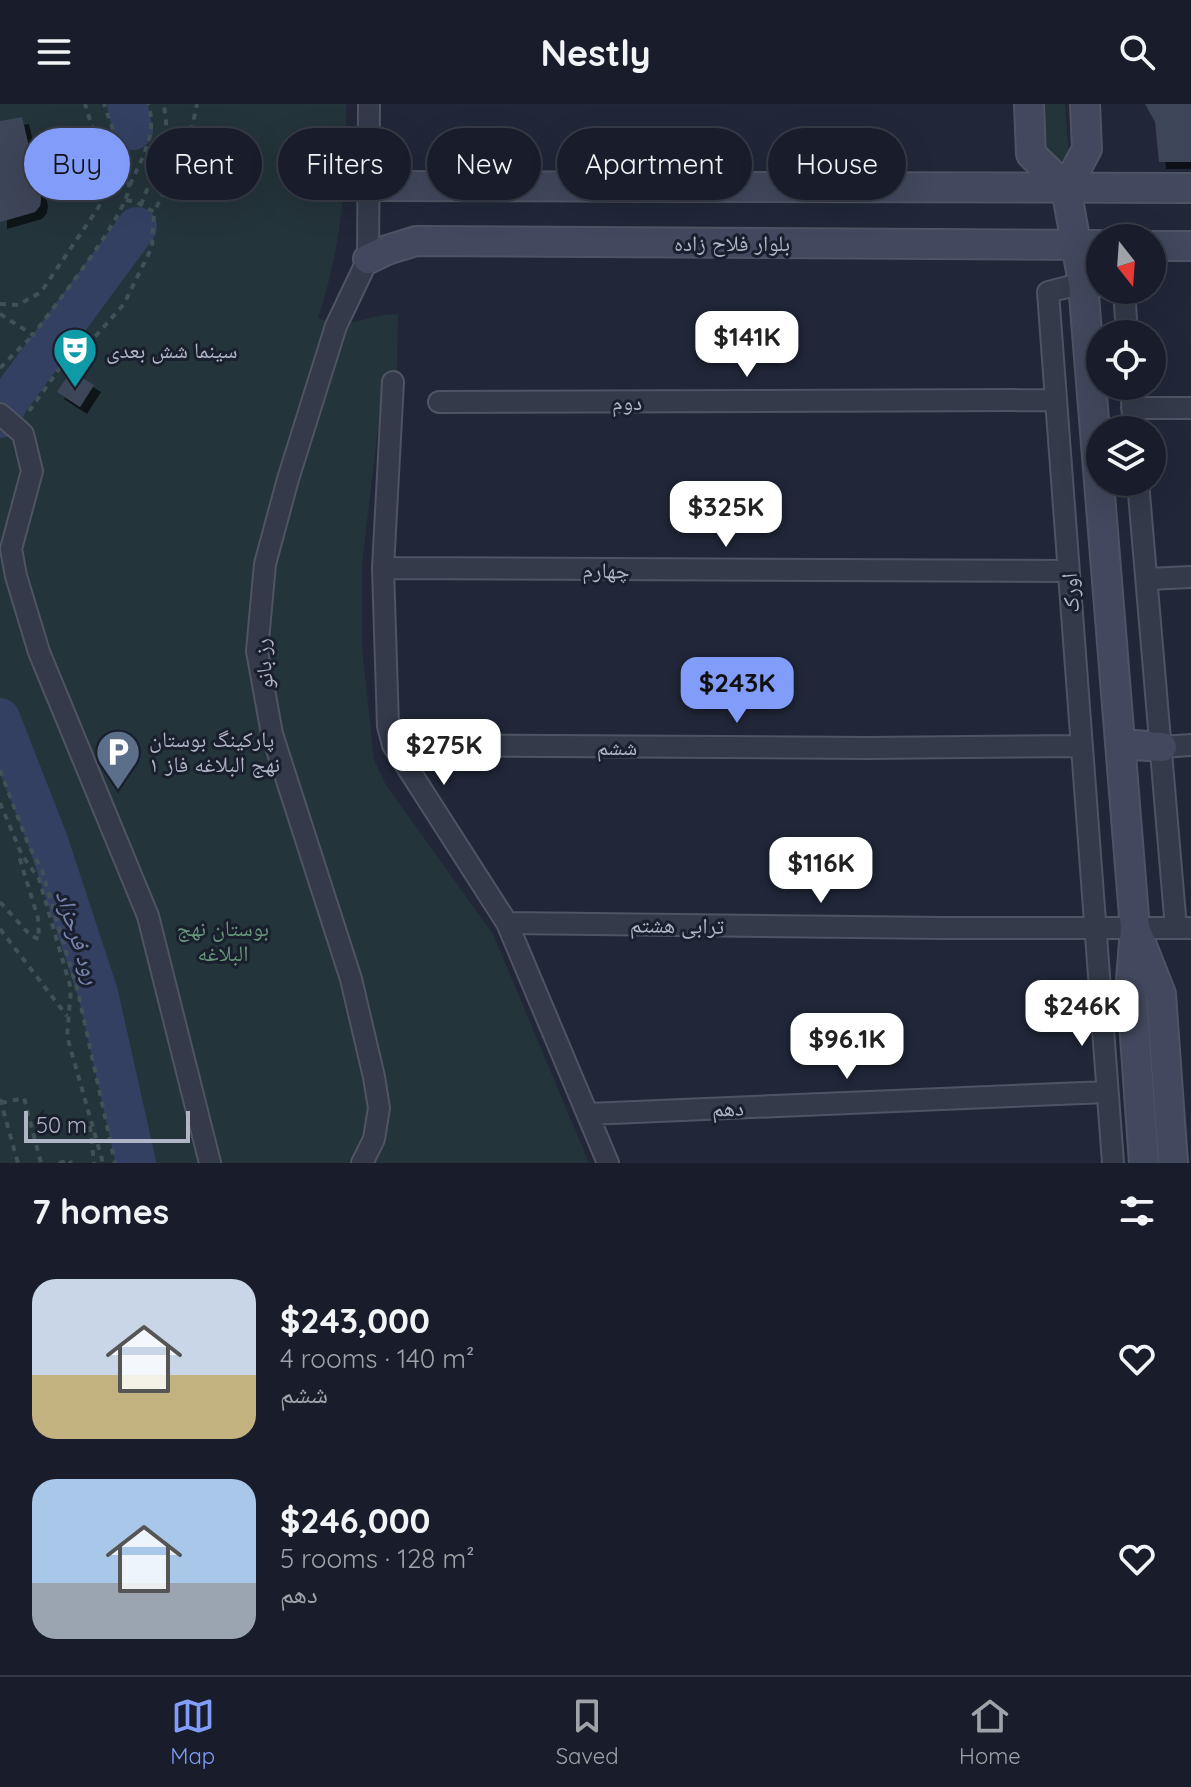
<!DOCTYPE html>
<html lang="en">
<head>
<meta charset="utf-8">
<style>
	:root { --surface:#191d2b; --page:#222633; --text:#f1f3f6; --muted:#9fa2a9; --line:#373b47; --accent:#819df9 }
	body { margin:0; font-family:Quicksand,"Noto Naskh Arabic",sans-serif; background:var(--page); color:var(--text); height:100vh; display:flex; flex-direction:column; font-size:30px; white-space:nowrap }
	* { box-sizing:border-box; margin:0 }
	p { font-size:26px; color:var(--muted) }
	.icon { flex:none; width:44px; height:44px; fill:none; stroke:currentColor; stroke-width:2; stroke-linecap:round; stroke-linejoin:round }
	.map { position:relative; height:1059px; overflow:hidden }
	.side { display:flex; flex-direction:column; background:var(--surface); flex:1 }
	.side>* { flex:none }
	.top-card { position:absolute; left:24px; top:24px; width:1144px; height:72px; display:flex; gap:16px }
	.needle { width:52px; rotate:163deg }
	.tools { position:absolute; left:1086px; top:120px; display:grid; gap:16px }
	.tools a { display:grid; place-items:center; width:80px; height:80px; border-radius:50%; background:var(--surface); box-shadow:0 8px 32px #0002,0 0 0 2px var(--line); font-size:40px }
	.scale { position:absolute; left:24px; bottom:20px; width:166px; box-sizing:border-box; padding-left:8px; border:4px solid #afb4c6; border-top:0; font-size:22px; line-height:28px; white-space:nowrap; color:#afb4c6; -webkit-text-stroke:6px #1a1f2e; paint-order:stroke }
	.price { position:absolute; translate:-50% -68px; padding:0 18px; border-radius:16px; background:#fff; color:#222; font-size:26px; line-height:52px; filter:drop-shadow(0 2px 4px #0008) }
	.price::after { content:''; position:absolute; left:50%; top:48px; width:24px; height:18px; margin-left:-12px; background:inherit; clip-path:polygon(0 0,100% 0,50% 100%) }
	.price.on { background:var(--accent); color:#111 }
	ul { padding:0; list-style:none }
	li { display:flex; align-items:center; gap:24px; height:200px; padding:0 32px }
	li span { display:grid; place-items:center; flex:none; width:224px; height:160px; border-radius:24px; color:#555 }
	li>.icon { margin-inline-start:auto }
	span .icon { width:96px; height:96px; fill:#fffc; stroke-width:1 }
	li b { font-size:34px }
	h2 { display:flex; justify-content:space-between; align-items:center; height:96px; padding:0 32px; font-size:34px }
	.chip { padding:0 28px; border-radius:36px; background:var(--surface); box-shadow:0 8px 32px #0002,0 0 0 2px var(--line); font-size:28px; line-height:72px }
	.chip.on { background:var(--accent); color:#111 }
	header { display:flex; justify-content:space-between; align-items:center; height:104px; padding:0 32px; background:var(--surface); font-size:36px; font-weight:800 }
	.dock { display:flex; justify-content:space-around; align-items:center; height:112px; border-top:2px solid var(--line); background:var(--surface); font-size:22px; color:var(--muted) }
	.dock a { display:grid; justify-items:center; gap:4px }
	.dock .on { color:var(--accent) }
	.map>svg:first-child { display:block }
	.green { fill:#23343a }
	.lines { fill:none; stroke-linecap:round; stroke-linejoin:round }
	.river { stroke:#344061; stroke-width:40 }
	.building { fill:#3d4559; filter:url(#shadow) }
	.street-casing { stroke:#4f5464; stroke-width:24 }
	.secondary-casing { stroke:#4f5464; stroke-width:32 }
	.path { stroke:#405158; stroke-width:4; stroke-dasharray:6 6; stroke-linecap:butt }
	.street { stroke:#343a4a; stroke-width:20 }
	.secondary { stroke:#42485d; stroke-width:28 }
	.labels { text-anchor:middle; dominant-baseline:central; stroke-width:6; stroke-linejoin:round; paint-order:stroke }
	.street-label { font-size:22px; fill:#afb4c6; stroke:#1a1f2e }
	.poi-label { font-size:22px; fill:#afb4c6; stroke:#1a1f2e; text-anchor:start }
	.park-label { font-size:22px; fill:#669779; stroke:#1a1f2e }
	.water-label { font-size:24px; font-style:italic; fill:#7686af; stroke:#1a1f2e }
</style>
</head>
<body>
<header><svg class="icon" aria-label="menu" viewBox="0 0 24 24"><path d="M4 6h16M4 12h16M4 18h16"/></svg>Nestly<svg class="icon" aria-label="search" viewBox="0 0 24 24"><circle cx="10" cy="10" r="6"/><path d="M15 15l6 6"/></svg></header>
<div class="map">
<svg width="1191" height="1059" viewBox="0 0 1191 1059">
	<defs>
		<filter id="shadow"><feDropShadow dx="7" dy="7" stdDeviation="0" flood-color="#0009"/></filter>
	</defs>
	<rect width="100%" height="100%" fill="#212739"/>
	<path class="green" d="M0,0H346C348,72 341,146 318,214L336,222L383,211L398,210L397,268L384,272L362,461V543L374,656L386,681L493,830L589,1059H0Z
		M1045,0H1065L1069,54L1054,60L1047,44Z"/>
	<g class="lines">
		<path class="river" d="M127,0L133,26
			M0,314L10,295L137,123
			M0,614L48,737L98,889L136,1059"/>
	</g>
	<path class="building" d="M1145,0H1191V58H1159L1155,18Z
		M22,13L41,95L40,102L35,108L0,118V17Z
		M71,267L94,281L80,303L57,288Z"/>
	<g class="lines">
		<g class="street-casing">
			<path id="street" d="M1100,182L1083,179L1048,188L1113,1059
				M1124,186L1127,230
				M393,278L383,464L388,622L393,641L507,819L608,1059
				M1131,282L1134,326
				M439,298L1055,296
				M1132,304H1191
				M0,310L23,330L32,367L11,445L16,472L39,548L148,812L210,1059
				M1138,378L1176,824
				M383,464L1068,467
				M1147,475L1191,473
				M393,641L869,644L1081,642
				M1162,643L1191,641
				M507,819L943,824H1191
				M588,1010L1107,988
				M362,1059L374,1035L379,1004L374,973L351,875L272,630L257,547L265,460L288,375L336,222L368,155L369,0"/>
		</g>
		<g class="secondary-casing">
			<path id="secondary" d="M1029,0L1031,50L1066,84
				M369,82L1191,84
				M1066,84L1083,179L1135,825L1131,876L1144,1059
				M1066,84L1087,45L1085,0
				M1152,142H1191
				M368,155L387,146L416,137L1100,141
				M1120,640L1162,643
				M1137,829L1161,890L1173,1059"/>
		</g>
		<path class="path" d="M130,81C142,53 158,30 148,0
			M126,96L136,98L154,108L189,38L197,0
			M141,101C153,68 174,35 163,0
			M0,200L18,201L41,188L98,104L110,81L85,0
			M0,210L33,231C53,204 128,110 129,82C129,63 110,20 104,0
			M0,264L32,232
			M29,307L78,239L85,244L124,200L152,143L154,108
			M0,666L29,742L42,766L78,888L115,1059
			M0,699L22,751L39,775L71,885L67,932L103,1059
			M0,798L31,832L39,835L38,814L18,749
			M0,825L67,912
			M0,995L18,1059
			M1,999L24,994L41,1059
			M90,1022L94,1059
			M59,1059L70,1056L71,1059"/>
		<use href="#street" class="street"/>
		<use href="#secondary" class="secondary"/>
	</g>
	<defs>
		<g id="theatre-pin" transform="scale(2.3)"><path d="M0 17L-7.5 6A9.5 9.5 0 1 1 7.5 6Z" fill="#0f9aa8" stroke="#1a1f2e"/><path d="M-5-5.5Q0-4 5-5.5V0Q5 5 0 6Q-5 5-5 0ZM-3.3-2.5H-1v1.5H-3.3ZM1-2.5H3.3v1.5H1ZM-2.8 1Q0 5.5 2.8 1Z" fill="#fff"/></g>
		<g id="parking-pin" transform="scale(2.3)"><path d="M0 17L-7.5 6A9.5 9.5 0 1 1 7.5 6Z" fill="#5c6f8a" stroke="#1a1f2e"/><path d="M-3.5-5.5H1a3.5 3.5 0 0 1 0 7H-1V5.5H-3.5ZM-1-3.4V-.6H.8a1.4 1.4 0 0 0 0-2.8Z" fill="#fff"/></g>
	</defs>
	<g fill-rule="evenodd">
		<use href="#theatre-pin" x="75" y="246"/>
		<use href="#parking-pin" x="118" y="648"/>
	</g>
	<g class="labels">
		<g class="street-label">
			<text x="732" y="139">بلوار فلاح زاده</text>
			<text x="627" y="298">دوم</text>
			<text transform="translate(606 466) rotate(1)">چهارم</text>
			<text transform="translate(1070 489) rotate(-94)">اورک</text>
			<text transform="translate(263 560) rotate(-95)">رز بانو</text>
			<text x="617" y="643">ششم</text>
			<text transform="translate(677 821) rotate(1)">ترابی هشتم</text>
			<text transform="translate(728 1004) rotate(-2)">دهم</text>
		</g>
		<g class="poi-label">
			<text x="106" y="246">سینما شش بعدی</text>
			<text x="149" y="635">پارکینگ بوستان<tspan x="149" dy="25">نهج البلاغه فاز ۱</tspan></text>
		</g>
		<g class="park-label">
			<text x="223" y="824">بوستان نهج<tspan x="223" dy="25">البلاغه</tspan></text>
		</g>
		<g class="water-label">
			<text transform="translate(79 833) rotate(72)">رود فرحزاد</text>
		</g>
	</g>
</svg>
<div class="tools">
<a><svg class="needle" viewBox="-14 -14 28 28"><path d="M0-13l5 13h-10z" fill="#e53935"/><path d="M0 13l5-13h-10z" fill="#9fa2a9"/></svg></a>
<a><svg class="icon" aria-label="locate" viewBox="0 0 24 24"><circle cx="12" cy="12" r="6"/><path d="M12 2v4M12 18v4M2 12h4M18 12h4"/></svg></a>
<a><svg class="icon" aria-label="layers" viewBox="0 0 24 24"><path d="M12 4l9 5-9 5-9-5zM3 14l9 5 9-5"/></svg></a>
</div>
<div class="scale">50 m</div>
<b class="price" style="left:747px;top:275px">$141K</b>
<b class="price" style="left:726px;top:445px">$325K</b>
<b class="price on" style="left:737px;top:621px">$243K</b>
<b class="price" style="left:444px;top:683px">$275K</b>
<b class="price" style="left:821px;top:801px">$116K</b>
<b class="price" style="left:1082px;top:944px">$246K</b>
<b class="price" style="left:847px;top:977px">$96.1K</b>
<div class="top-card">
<a class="chip on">Buy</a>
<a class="chip">Rent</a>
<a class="chip">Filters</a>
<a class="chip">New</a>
<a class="chip">Apartment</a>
<a class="chip">House</a>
</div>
</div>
<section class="side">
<h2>7 homes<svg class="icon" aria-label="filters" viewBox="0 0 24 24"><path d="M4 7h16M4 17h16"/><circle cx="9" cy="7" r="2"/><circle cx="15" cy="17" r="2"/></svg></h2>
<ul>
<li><span style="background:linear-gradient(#c9d6e8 60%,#c2b280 0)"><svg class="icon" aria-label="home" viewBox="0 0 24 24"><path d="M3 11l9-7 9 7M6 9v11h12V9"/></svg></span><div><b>$243,000</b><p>4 rooms · 140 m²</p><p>ششم</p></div><svg class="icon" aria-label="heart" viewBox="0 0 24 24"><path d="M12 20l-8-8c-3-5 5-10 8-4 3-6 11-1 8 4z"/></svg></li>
<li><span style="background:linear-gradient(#a9c7e8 65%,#9aa5b1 0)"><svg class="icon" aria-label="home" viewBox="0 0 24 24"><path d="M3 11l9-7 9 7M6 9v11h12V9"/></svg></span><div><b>$246,000</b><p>5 rooms · 128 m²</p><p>دهم</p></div><svg class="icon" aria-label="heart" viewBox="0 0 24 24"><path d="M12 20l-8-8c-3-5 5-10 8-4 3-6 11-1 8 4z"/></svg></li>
</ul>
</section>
<nav class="dock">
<a class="on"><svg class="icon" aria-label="map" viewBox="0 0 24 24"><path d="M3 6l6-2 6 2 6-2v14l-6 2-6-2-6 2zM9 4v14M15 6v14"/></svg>Map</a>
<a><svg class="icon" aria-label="saved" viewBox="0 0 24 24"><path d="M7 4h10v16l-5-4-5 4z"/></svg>Saved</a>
<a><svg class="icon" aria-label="home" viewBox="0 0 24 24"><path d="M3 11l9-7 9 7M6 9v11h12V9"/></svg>Home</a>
</nav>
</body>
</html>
